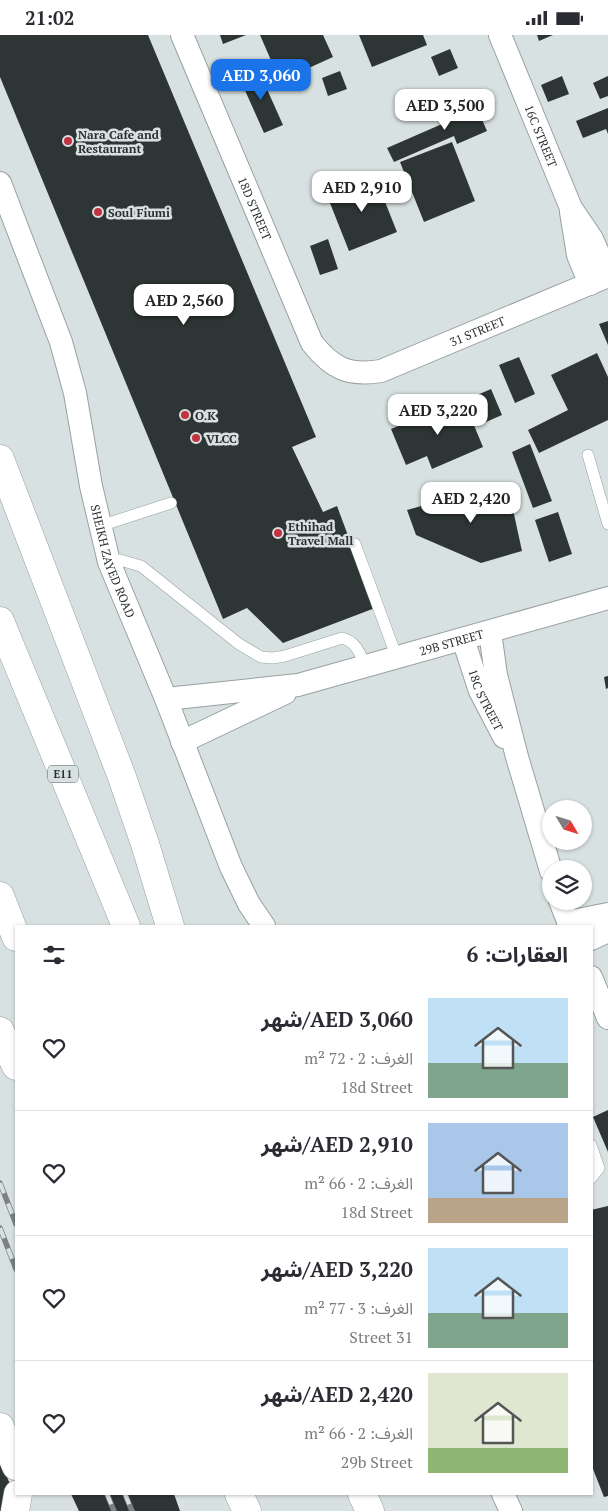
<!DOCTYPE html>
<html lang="ar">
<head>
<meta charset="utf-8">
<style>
	:root { --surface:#fff; --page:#f7f7f7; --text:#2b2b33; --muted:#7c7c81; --line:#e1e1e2; --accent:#1a73e8 }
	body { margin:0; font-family:"PT Serif","Noto Sans Arabic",serif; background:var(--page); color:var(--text); direction:rtl; height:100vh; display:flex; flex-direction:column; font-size:19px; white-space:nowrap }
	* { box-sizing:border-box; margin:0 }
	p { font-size:16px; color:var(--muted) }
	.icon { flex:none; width:28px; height:28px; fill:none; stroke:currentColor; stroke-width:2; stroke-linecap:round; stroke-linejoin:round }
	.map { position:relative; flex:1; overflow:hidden; direction:ltr }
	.drawer { position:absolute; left:15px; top:890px; width:578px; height:570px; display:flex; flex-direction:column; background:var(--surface); border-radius:0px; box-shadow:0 1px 4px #0004; direction:rtl }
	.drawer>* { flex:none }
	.needle { width:32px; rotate:128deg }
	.controls { position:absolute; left:542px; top:765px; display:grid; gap:10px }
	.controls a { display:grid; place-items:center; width:50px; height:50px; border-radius:50%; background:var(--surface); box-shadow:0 1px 4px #0004; font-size:25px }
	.price { position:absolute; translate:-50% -42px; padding:0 11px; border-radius:10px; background:#fff; color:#222; font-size:16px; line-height:32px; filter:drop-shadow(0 1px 2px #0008) }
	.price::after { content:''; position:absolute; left:50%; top:30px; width:15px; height:11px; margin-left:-8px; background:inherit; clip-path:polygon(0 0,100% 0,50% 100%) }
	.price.active { background:var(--accent); color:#fff }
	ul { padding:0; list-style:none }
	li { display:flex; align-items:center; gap:15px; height:125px; padding:0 25px }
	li+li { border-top:1px solid var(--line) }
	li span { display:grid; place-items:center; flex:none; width:140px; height:100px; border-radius:0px; color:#555 }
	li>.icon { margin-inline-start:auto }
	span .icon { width:60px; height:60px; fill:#fffc; stroke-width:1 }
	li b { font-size:21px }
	h2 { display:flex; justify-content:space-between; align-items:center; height:60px; padding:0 25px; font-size:21px }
	.status { display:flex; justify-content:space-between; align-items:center; height:35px; padding:0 25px; background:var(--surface); direction:ltr }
	.status svg { height:14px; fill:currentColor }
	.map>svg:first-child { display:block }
	.building { fill:#2e3535 }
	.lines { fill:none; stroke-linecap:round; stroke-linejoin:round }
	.lane-casing { stroke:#98a0a0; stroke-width:12 }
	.street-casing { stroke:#98a0a0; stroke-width:24 }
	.secondary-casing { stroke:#98a0a0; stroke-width:29 }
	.highway-casing { stroke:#98a0a0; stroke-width:29 }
	.lane { stroke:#fff; stroke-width:11 }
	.street { stroke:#fff; stroke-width:22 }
	.secondary { stroke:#fff; stroke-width:28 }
	.highway { stroke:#fff; stroke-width:28 }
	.rail-casing { stroke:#7c8282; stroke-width:5.5 }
	.rail { stroke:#d8e1e1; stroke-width:4; stroke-dasharray:11; stroke-linecap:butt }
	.poi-dot { fill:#c23241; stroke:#d8e1e1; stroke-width:2 }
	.labels { text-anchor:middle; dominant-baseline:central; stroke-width:5; stroke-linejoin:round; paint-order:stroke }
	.shield { fill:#d8e1e1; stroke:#606565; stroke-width:1 }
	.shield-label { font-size:11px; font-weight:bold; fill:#2c3030 }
	.poi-label { font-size:12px; font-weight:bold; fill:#2c3030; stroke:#d8e1e1; text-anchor:start }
	.street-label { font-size:12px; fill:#2c3030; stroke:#d8e1e1 }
</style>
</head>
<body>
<div class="status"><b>21:02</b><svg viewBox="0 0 49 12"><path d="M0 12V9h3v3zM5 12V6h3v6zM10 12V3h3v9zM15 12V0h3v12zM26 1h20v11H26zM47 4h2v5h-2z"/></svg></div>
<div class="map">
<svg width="608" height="1476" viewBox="0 0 608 1476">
	<rect width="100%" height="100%" fill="#d8e1e1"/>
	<path class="building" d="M0,0H148L316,402L292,412L323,477L337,471L375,573L283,608L247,573L223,584L0,42Z
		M220,0H246L223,9Z
		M260,0H323L333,22L280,46Z
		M359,0H423L427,10L372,32Z
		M537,0H553L539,6Z
		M450,14L458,33L439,41L431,22Z
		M258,34L283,90L264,98L239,42Z
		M340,36L347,54L328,61L322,43Z
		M562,41L569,59L548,67L541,50Z
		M608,41V61L600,64L593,48Z
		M471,59L487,96L457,109L454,101L394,127L387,113L458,82L452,67Z
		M608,73V99L606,94L583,103L576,86Z
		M452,107L475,166L424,187L400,127Z
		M374,139L397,197L349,216L326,158Z
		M328,204L338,234L320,240L310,211Z
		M608,286V310L599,289Z
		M597,318L608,342V385L539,418L528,395L568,375L551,340Z
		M519,322L535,359L515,368L499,330Z
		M491,354L502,380L479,390L468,364Z
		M463,364L483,412L432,434L427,421L406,430L391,394Z
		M530,409L552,466L533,473L512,417Z
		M507,447L522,516L481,528L416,500L407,475Z
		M558,477L572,519L549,527L535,485Z
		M608,641V653L606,654L604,642Z
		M608,1075V1117L593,1082Z
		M608,1171V1461L604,1462L591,1429V1175Z
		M0,1425L14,1459L5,1476H0Z
		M71,1459H174L180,1476H79Z"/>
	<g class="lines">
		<g class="lane-casing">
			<path id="lane" d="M588,420L608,489
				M100,491L171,468
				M355,509L397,623
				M109,527L120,525L141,531L239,609L261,622L273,623L285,621L342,603C357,607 360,619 366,632
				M591,1110L599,1133L591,1143"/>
		</g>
		<g class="street-casing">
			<g id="street">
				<path id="s1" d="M182,0L312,308C333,334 348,341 381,336L608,241"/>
				<path id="s2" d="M500,0L571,173L592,204L608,240"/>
				<path id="s3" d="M0,148L61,307L75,358L91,451L109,527L166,664L231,832L249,869L264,891"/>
				<path d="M571,177L578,220L590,249"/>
				<path d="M490,597L496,640L517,722L551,836"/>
				<path id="s4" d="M463,604L480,656L504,702"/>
				<path id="s5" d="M166,664L298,650L608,563"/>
				<path d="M182,707L285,658"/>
				<path d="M560,866L570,891"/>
				<path d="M568,887L608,879"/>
				<path d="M591,904L608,896"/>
				<path d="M591,942L608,983"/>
				<path d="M503,1459L511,1476"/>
			</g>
		</g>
		<g class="secondary-casing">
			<path id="secondary" d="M0,1392L16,1431
				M15,1476L18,1459"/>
		</g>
		<g class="highway-casing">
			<path id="highway" d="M0,424L122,742L145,809L170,891
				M0,586L126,891
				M0,861L16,902
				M0,996L16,1031
				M239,1459L247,1476
				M362,1459L370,1476"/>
		</g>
		<use href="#lane" class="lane"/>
		<use href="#street" class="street"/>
		<use href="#secondary" class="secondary"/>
		<use href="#highway" class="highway"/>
		<g class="rail-casing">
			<path id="rail" d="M0,1148L16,1189
				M0,1193L16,1234
				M107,1459L114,1476
				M125,1459L132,1476"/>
		</g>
		<use href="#rail" class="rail"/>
	</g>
	<g class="poi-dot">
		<circle cx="68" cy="106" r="5"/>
		<circle cx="98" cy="177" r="5"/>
		<circle cx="185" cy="380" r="5"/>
		<circle cx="196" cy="403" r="5"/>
		<circle cx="278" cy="498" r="5"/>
	</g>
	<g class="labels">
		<rect class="shield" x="48" y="730.5" width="30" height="17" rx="4"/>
		<g class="shield-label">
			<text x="63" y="739">E11</text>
		</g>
		<g class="poi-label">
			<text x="78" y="99">Nara Cafe and<tspan x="78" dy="14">Restaurant</tspan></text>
			<text x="108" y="177">Soul Fiumi</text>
			<text x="195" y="380">O.K</text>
			<text x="206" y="403">VLCC</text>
			<text x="288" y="491">Ethihad<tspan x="288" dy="14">Travel Mall</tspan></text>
		</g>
		<g class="street-label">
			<text stroke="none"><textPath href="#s2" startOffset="109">16C STREET</textPath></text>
			<text stroke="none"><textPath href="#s1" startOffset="188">18D STREET</textPath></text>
			<text stroke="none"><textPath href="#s1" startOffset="518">31 STREET</textPath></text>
			<text stroke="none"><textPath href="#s3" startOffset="396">SHEIKH ZAYED ROAD</textPath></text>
			<text stroke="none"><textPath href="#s5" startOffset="292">29B STREET</textPath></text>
			<text stroke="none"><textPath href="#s4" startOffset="65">18C STREET</textPath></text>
		</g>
	</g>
</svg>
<div class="controls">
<a><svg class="needle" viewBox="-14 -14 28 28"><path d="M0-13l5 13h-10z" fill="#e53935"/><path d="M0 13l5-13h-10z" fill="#7c7c81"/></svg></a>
<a><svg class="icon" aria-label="layers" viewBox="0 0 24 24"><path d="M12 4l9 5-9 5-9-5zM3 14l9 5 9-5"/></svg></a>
</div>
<b class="price active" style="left:261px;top:66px">AED 3,060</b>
<b class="price" style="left:445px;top:96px">AED 3,500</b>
<b class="price" style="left:362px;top:178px">AED 2,910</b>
<b class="price" style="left:184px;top:291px">AED 2,560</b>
<b class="price" style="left:438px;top:401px">AED 3,220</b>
<b class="price" style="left:471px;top:489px">AED 2,420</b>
<section class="drawer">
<h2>العقارات: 6<svg class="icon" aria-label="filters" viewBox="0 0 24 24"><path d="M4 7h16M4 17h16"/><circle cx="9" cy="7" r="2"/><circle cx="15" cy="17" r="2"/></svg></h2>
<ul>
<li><span style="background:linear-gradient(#bfe0f5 65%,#7fa58c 0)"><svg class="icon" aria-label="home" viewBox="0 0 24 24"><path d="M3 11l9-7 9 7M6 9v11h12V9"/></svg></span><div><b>AED 3,060/شهر</b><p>الغرف: 2 · 72 m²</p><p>18d Street</p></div><svg class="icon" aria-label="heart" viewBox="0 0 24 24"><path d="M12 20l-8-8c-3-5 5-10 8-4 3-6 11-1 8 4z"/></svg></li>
<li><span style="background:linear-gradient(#a9c7e8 75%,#b9a48a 0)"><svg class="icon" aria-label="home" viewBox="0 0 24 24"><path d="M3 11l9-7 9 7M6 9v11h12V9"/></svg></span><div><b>AED 2,910/شهر</b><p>الغرف: 2 · 66 m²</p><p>18d Street</p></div><svg class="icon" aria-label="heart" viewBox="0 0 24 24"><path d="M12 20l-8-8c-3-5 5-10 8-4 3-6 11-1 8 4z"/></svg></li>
<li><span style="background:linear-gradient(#bfe0f5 65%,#7fa58c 0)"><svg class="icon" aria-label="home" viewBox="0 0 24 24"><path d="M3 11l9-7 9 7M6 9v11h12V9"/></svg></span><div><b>AED 3,220/شهر</b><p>الغرف: 3 · 77 m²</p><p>31 Street</p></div><svg class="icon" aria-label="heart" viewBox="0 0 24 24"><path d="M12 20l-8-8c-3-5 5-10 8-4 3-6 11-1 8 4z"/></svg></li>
<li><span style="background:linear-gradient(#dfe7d0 75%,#8fb573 0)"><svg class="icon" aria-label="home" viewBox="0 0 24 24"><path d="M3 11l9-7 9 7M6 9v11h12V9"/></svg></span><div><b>AED 2,420/شهر</b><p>الغرف: 2 · 66 m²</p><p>29b Street</p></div><svg class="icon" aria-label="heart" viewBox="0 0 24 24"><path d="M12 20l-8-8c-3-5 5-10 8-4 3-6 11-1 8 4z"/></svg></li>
</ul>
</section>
</div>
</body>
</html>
